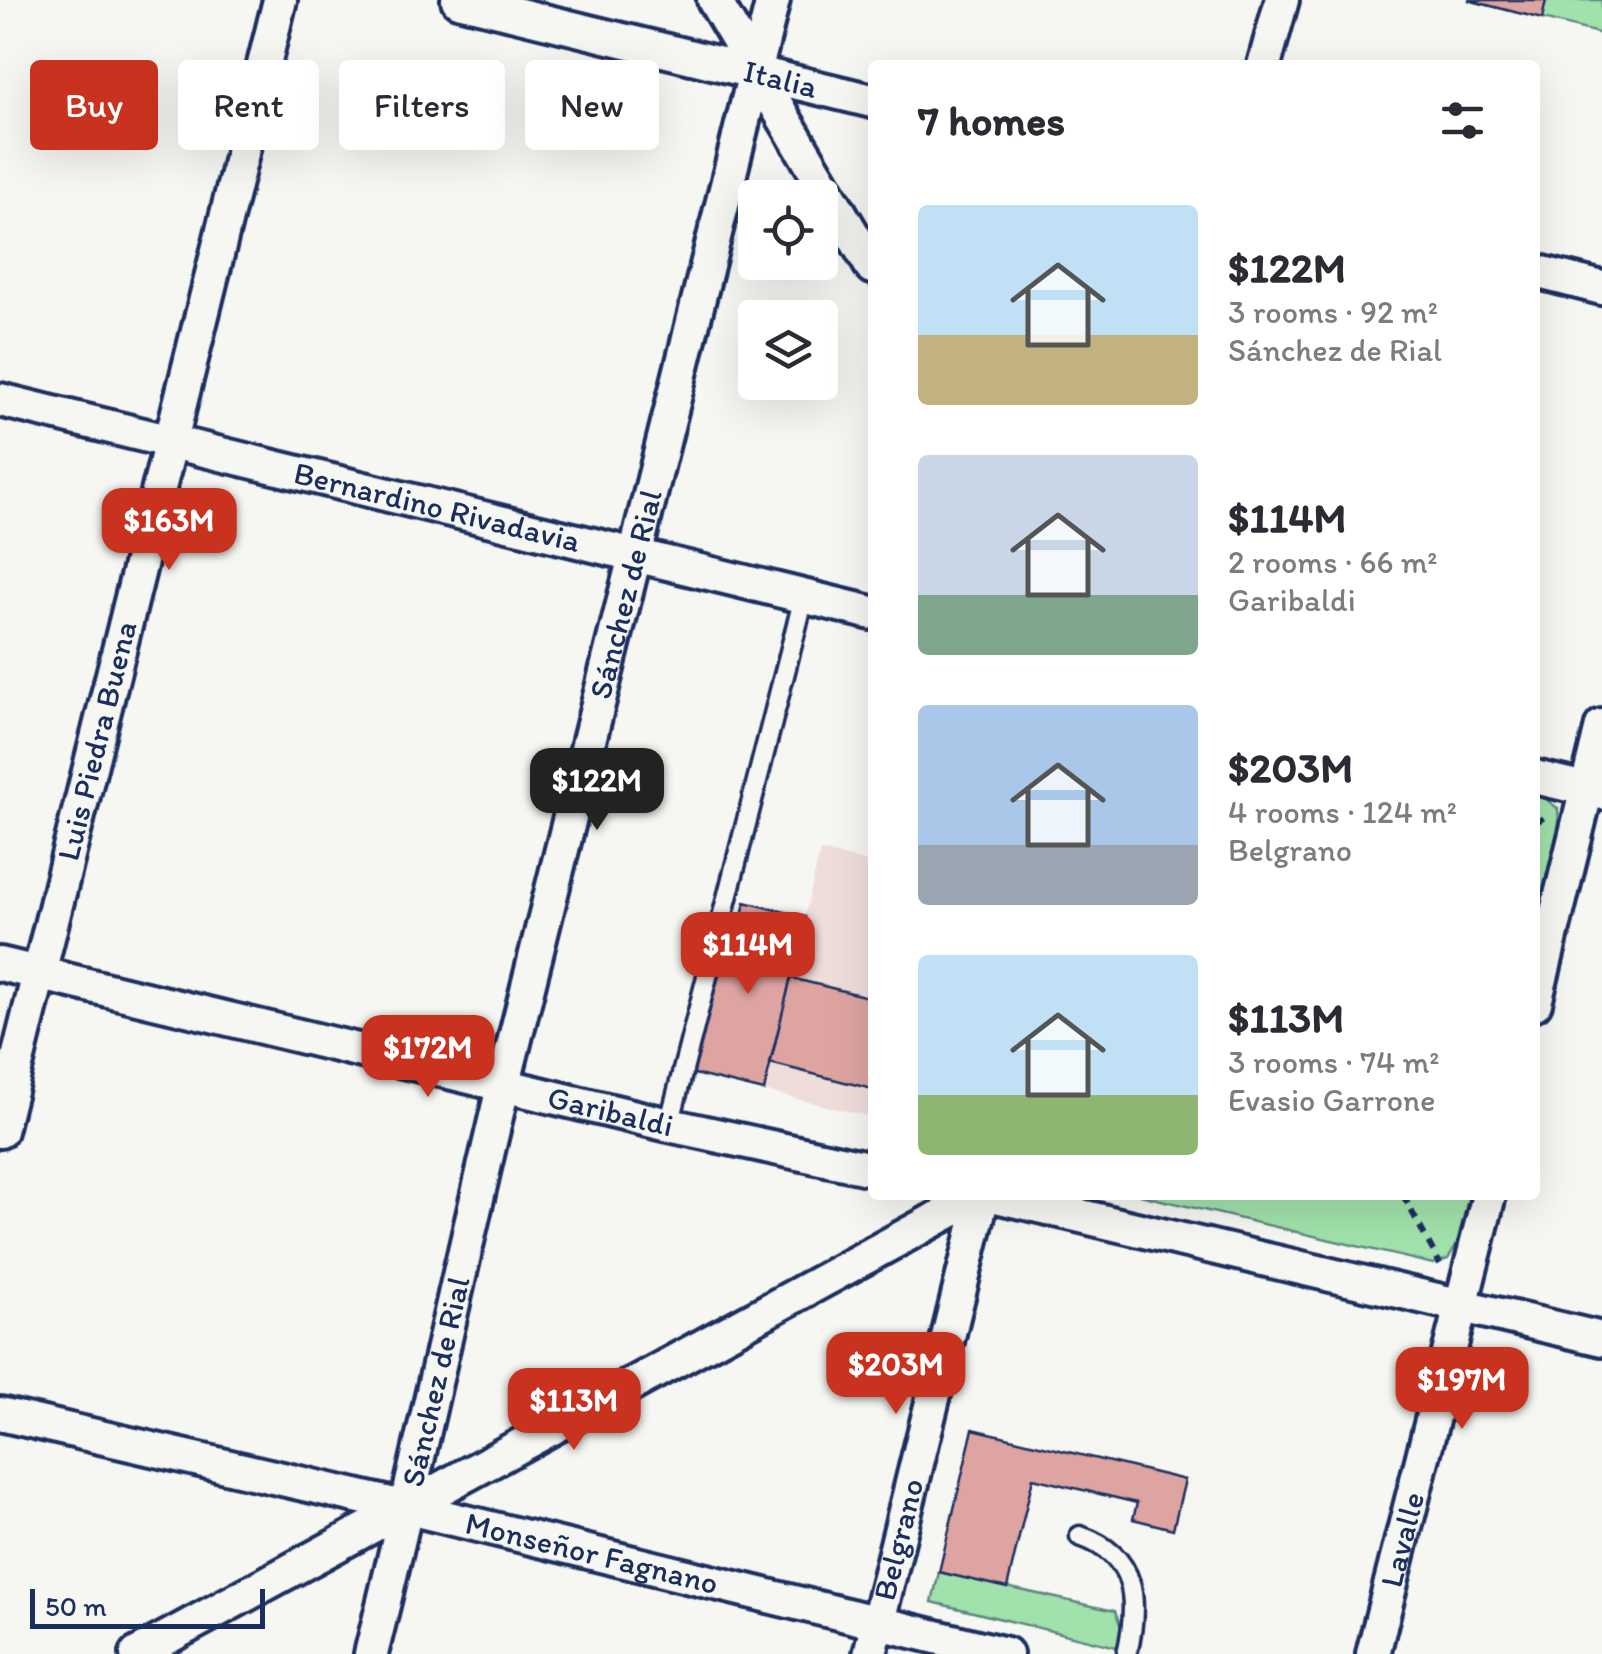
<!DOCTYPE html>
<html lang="en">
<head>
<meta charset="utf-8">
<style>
	:root { --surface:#fff; --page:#f2f2f3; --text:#2b2b33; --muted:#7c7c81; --accent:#c8321e }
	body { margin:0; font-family:Itim,sans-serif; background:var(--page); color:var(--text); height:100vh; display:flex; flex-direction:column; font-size:38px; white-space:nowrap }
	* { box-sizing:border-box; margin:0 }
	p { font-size:32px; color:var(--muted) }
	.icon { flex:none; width:55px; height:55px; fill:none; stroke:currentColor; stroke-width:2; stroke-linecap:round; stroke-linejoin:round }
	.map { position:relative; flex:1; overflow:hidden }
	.sheet { position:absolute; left:868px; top:60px; width:672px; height:1140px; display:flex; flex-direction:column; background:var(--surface); border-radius:10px; box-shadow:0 10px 40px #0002 }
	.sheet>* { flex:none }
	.banner { position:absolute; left:30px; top:60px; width:688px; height:90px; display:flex; gap:20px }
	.fabs { position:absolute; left:738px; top:180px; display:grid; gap:20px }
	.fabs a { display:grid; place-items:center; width:100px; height:100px; border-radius:10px; background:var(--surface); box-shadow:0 10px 40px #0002; font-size:50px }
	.scale { position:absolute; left:30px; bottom:25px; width:235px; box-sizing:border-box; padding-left:10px; border:5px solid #1b2f5e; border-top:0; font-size:28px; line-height:35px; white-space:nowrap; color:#1b2f5e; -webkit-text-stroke:8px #f6f6f2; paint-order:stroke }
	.price { position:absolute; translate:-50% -85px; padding:0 22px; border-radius:20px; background:var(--accent); color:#fff; font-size:32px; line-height:65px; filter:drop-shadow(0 2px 5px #0008) }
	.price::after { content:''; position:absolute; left:50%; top:60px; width:30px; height:22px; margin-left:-15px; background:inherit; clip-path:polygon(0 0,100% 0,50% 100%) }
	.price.selected { background:#222; color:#fff }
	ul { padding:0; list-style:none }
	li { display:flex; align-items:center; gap:30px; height:250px; padding:0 50px }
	li span { display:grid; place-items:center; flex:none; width:280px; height:200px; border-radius:10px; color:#555 }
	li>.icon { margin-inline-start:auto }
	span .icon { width:120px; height:120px; fill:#fffc; stroke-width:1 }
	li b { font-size:42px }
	h2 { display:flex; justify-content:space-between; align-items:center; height:120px; padding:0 50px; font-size:42px }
	.chip { padding:0 35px; border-radius:10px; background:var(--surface); box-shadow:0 10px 40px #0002; font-size:35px; line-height:90px }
	.chip.selected { background:var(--accent); color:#fff }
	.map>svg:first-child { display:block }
	.built { fill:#efddda }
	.green { fill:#a1e1ab; stroke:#5e8884; stroke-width:2.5 }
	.building { fill:#dea4a1; stroke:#1b2f5e; stroke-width:2.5 }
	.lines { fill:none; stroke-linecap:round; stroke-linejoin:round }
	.service-casing { stroke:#1b2f5e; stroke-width:25 }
	.minor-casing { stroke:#1b2f5e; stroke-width:40 }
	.path { stroke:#1b2f5e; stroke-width:6; stroke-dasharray:10 8; stroke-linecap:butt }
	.service { stroke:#f6f6f2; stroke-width:18 }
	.minor { stroke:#f6f6f2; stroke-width:32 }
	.labels { text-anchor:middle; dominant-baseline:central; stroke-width:8; stroke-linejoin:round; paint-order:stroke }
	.street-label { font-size:32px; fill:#1b2f5e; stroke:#f6f6f2 }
</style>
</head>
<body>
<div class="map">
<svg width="1602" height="1654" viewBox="0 0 1602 1654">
	<rect width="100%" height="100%" fill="#f6f6f2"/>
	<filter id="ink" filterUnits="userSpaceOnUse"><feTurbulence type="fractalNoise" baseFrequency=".01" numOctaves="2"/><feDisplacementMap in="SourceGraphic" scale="20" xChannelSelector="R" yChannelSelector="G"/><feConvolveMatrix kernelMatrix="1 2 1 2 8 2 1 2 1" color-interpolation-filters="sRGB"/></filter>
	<g filter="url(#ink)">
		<path class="built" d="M820,851L872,863V1117L764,1091Z"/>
		<path class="green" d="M1468,0H1602V34Z
			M1535,796L1545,798L1558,809L1559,826L1535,922Z
			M1140,1195H1469L1457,1243L1448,1259L1433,1264Z
			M939,1572L1115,1611L1124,1634L1121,1648L932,1602Z"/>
		<path class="building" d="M1468,0H1546L1542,19Z
			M745,902L805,917L764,1091L690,1073L726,923L740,926Z
			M791,978L872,998V1089L770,1063Z
			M973,1429L1185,1480L1173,1529L1133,1519L1137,1503L1033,1478L1007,1588L939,1572Z"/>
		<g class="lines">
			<g class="service-casing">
				<path id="service" d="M669,1125L804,597
					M1080,1536C1138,1556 1139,1601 1127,1654"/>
			</g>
			<g class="minor-casing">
				<g id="minor">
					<path id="s1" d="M458,0L872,101"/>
					<path d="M714,0L872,267"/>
					<path d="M1264,65L1282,0"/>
					<path d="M1535,271L1602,288"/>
					<path id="s2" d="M0,400L872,613"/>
					<path d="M1535,777L1602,793"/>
					<path id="s3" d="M0,964L669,1125L872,1169"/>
					<path d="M1535,1003L1602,726"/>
					<path id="s4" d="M0,1131L280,0"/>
					<path d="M992,1195L1602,1339"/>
					<path id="s5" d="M0,1414L408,1508L1006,1654"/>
					<path d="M137,1654L980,1195"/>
					<path id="s6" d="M371,1654C419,1463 459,1270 505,1079C592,719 686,360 773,0"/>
					<path id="s7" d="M870,1654L983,1195"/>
					<path id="s8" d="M1373,1654L1489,1195"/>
				</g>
			</g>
			<path class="path" d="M1535,823L1548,815
				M1403,1195L1440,1264"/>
			<use href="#service" class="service"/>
			<use href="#minor" class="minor"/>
		</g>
	</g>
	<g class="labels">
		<g class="street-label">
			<text stroke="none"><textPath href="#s1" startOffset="332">Italia</textPath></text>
			<text stroke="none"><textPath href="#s2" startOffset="450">Bernardino Rivadavia</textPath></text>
			<text stroke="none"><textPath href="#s6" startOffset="1090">Sánchez de Rial</textPath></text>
			<text stroke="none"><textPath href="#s4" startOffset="402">Luis Piedra Buena</textPath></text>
			<text stroke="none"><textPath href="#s3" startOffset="628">Garibaldi</textPath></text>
			<text stroke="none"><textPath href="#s6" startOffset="280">Sánchez de Rial</textPath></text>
			<text stroke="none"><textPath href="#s7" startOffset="118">Belgrano</textPath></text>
			<text stroke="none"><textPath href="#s8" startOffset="118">Lavalle</textPath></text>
			<text stroke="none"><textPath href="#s5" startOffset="608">Monseñor Fagnano</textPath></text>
		</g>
	</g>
</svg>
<div class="fabs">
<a><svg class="icon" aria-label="locate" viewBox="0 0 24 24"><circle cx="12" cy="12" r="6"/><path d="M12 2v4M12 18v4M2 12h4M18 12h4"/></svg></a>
<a><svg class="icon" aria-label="layers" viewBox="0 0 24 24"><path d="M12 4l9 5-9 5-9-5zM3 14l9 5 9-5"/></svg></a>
</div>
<div class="scale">50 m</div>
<b class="price" style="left:169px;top:573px">$163M</b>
<b class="price selected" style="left:597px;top:833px">$122M</b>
<b class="price" style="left:748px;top:997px">$114M</b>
<b class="price" style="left:428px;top:1100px">$172M</b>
<b class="price" style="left:896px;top:1417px">$203M</b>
<b class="price" style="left:1462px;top:1432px">$197M</b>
<b class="price" style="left:574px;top:1453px">$113M</b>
<div class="banner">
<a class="chip selected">Buy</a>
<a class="chip">Rent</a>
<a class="chip">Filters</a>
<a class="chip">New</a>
</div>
<section class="sheet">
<h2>7 homes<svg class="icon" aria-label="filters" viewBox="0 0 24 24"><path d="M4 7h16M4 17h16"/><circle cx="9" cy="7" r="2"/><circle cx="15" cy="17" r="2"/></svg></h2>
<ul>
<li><span style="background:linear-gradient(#bfe0f5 65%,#c2b280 0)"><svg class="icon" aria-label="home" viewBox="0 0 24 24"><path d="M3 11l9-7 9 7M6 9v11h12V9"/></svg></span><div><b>$122M</b><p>3 rooms · 92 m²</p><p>Sánchez de Rial</p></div></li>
<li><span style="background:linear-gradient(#c9d6e8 70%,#7fa58c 0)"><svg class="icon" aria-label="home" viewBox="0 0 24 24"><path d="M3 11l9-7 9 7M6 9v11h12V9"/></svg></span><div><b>$114M</b><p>2 rooms · 66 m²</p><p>Garibaldi</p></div></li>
<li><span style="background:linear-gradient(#a9c7e8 70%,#9aa5b1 0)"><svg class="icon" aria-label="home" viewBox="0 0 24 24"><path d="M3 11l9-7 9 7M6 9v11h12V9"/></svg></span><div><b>$203M</b><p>4 rooms · 124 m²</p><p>Belgrano</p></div></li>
<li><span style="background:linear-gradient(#bfe0f5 70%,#8fb573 0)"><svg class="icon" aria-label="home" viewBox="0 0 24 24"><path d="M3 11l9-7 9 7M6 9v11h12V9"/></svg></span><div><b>$113M</b><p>3 rooms · 74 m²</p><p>Evasio Garrone</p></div></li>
</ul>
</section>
</div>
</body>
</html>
